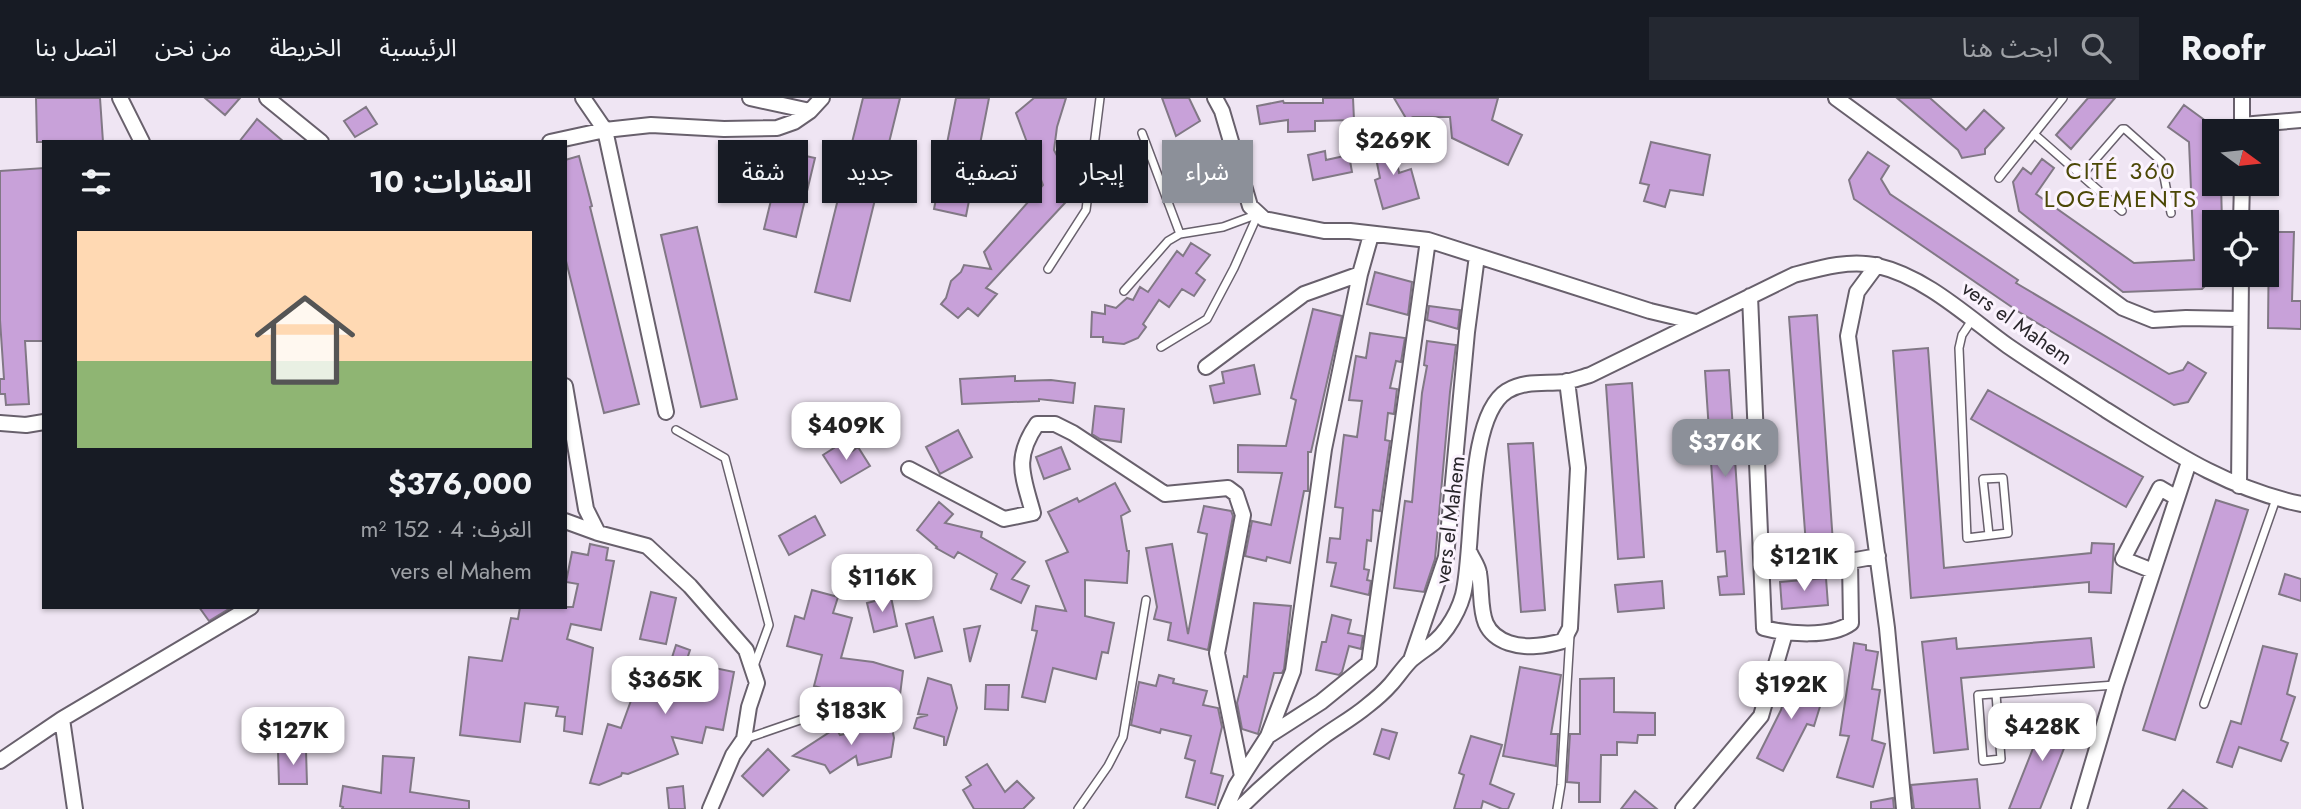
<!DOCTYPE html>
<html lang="ar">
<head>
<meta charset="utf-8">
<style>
	:root { --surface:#171b24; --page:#242831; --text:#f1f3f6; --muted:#9ea1a6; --line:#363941; --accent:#8c9099 }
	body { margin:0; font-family:Jost,"Noto Sans Arabic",sans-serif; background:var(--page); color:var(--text); direction:rtl; height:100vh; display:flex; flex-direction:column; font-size:26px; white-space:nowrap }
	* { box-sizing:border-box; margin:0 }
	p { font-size:23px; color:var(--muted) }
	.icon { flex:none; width:38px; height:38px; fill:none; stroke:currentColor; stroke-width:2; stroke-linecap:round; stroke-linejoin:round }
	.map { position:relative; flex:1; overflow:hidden; direction:ltr }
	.drawer { position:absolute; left:42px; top:42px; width:525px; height:469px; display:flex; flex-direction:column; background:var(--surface); border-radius:0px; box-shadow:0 2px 5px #0004; direction:rtl }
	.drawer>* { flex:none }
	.guide { position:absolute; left:588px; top:42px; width:665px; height:63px; direction:rtl; display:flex; gap:14px }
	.needle { width:46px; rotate:105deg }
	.buttons { position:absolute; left:2202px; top:21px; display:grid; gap:14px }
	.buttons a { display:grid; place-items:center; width:77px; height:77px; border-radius:0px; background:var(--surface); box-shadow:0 2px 5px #0004; font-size:35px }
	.price { position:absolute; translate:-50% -60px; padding:0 16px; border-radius:14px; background:#fff; color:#222; font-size:23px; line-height:46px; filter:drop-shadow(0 2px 4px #0008) }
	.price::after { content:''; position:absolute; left:50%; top:42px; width:21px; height:16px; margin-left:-10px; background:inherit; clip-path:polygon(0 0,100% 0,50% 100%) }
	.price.selected { background:var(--accent); color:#fff }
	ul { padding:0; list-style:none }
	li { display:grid; align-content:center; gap:14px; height:371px; padding:0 35px }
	li span { display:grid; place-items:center; height:217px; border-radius:0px; color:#555 }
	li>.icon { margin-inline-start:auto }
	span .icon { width:126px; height:126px; fill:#fffc; stroke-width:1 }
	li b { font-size:30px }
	h2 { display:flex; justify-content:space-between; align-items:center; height:84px; padding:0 35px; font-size:30px }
	.chip { padding:0 24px; border-radius:0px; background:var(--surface); box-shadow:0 2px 5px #0004; font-size:24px; line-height:63px }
	.chip.selected { background:var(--accent); color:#fff }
	header { display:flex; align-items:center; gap:42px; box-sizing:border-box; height:98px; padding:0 35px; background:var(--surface); border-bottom:2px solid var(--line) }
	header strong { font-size:33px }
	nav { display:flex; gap:38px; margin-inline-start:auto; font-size:24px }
	.search { width:490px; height:63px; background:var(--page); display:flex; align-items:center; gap:18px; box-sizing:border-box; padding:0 24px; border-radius:0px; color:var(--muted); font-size:26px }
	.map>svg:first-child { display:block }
	.building { fill:#c8a1d9; stroke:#817885; stroke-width:2 }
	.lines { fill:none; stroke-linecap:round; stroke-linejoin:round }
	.service-casing { stroke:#68606c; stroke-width:10 }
	.minor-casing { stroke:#68606c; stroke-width:18 }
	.service { stroke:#fff; stroke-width:7 }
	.minor { stroke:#fff; stroke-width:14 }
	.labels { text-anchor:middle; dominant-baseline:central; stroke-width:6; stroke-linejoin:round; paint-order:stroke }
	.street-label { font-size:21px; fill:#29262b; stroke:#fbf3fe }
	.quarter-label { font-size:24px; letter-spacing:2px; fill:#4c4806; stroke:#fbf3fe }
</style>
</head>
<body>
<header>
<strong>Roofr</strong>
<div class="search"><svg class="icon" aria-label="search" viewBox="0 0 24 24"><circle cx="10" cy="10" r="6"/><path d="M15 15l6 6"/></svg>ابحث هنا</div>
<nav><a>الرئيسية</a><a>الخريطة</a><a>من نحن</a><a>اتصل بنا</a></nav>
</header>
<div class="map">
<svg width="2301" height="711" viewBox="0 0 2301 711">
	<rect width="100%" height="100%" fill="#efe5f3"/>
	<path class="building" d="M36,0H100L103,44H37Z
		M205,0H240L225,17Z
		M863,0H900L850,203L815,194Z
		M956,0H989L966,118L934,111Z
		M1034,0H1066L1057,29L1054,52L1076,93L986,190L997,196L978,218L968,210L958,220L941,206L946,200L951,183L961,174L964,167L991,171L984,154L1043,87L1016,15Z
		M1162,0H1189L1200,23L1176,38Z
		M1323,0H1353L1354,22L1315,23V33L1288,34V22L1260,26L1257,8L1283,3L1284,5H1323Z
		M1394,0H1498L1492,22L1522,37L1508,67L1452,40L1450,19H1413L1407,22Z
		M1897,0H1930L1966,32L1984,12L2004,30L1985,51V56L1962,60L1958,52Z
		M2088,0H2115L2071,51L2056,37Z
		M2184,7L2214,29V86H2221L2222,124H2214V179L2202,191L2123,194L2019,113L2013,84L2023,70L2031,76L2042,61L2054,70L2036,96L2134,165L2194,162L2189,44L2168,29Z
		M366,9L377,26L355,39L344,23Z
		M257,21L284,44H239Z
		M1393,42L1399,75L1411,71L1419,100L1383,111L1375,82L1380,80L1373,45Z
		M1174,44L1211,47L1217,60L1212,65L1210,73L1214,86L1194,94L1192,87L1176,83L1175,69L1168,64Z
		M1651,44L1710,57L1703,97L1670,92L1665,109L1644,103L1649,87L1640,85Z
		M783,53L815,60L796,139L764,131Z
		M1325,53L1326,62L1349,57L1352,74L1313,82L1308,57Z
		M1868,54L1889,68L1881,81L1890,96L2018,182L2016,185L2169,276L2183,272L2188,264L2206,275L2188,304L2174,307L2019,214L1854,101L1849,82Z
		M579,58L592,108L590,109L639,306L604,315L565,159V62Z
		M44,70V243H25L29,306L6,307L5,296H0V281H4L0,222V73Z
		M697,129L737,301L701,309L661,137Z
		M2269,134H2294L2292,203H2301V231L2268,230Z
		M1191,145L1210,157L1196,175L1205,182L1194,198L1182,191L1169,209L1159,202L1143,226L1146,229L1138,240L1124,246L1103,244V239H1091L1092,214L1105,216V207L1116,210L1127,200L1133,202L1140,189L1148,194L1177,153L1183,158Z
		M1375,174L1412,184L1408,217L1367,206Z
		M1429,208L1460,212L1458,231L1427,222Z
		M1313,211L1342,218L1311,354H1308V393H1304L1290,465L1267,459L1266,463L1245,458L1252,423L1271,427L1282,375L1238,374V347L1286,348L1296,302L1291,300Z
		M1817,217L1833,445L1806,447L1789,219Z
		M1370,235L1405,240L1401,264L1396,263L1390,290L1397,291L1394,316L1388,315L1385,342L1390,343L1380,413L1373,412L1371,443L1367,442L1364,471L1369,472L1367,482L1371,483L1369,497L1331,488L1336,465L1327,464L1330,440L1340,441L1343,410L1335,409L1344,337L1357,339L1362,303L1349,302L1356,258L1366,260Z
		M1427,243L1456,247L1450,294L1435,461L1424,494L1394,490L1405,403L1412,404L1422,295L1427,268L1424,267Z
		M1928,250L1944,470L2091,455L2092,445L2114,446L2111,495L2089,494V484L1911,500L1893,253Z
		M1254,267L1260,296L1214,305L1210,288L1224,285L1222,274Z
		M1729,272L1744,496L1720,497L1718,479L1727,478L1725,453L1717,454L1705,273Z
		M1015,278V283L1051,282L1075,285L1073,305L1039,301V303L962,306L960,281Z
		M1632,285L1644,459L1618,461L1606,287Z
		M1988,292L2143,379L2126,409L1971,321Z
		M1095,308L1124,311L1121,344L1100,341L1092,336Z
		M958,332L972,359L940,376L926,349Z
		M845,343L851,354L858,349L870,368L841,385L823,357Z
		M1533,345L1545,512L1521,514L1508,346Z
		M1061,349L1070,371L1044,381L1036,359Z
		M1115,385L1130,413L1121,418L1127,453H1129L1127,485L1085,482V518L1114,525L1108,555L1102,554L1096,581L1053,570L1045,604L1022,599L1037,533L1032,532L1036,508L1066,513L1046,463L1068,454L1048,414L1077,400L1079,404Z
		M2216,402L2248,412L2175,642L2143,632Z
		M939,404L953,416L945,425L982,434L981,439L1025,464L1012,481L1029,488L1021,505L991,491L997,476L958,454L954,460L936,450L937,449L917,432Z
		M1204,408L1231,413L1233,418L1208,552L1168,542L1171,525L1154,521L1157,509L1146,450L1172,446L1188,536L1207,436L1198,434Z
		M815,418L825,437L789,457L779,438Z
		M590,446L608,450L606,462L614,463L601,532L571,526L567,541L593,550L582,636L564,633L565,619L556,618L558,609L525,605L520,644L460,637L469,559L502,563L511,520L518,521L520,509H573L578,486L566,484L572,454L588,457Z
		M2285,476L2301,481V503L2279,496Z
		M1826,480L1828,507L1782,511L1780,484Z
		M1662,483L1664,510L1618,514L1615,487Z
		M812,492L838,499L833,515L852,520L841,560L873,564L903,573L898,613L860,609L861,601L814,588L822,557L787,548L795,518L804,521Z
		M651,494L676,500L666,546L640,541Z
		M891,499L897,528L874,534L867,505Z
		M1254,505L1291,508L1284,571L1282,575H1274L1258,636L1242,631L1237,605L1244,578L1247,579Z
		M199,509H232L209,523Z
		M1332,517L1351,522L1348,535L1363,538L1361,551L1349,548L1342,574L1339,577L1316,572L1322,544H1326Z
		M933,519L942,553L915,560L906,526Z
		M980,528L970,564L964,531Z
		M1956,540L1957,551L2091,540L2094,569L1961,580L1968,651L1934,655L1922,544Z
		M1854,545L1866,547V552L1878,554L1872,591L1880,592L1872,642L1885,646L1873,689L1837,679L1849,638L1840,637Z
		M676,547L690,552L686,564L734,574L723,632L706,629L702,645L672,639L678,656L628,676L622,675L621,678L599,687L590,685L608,626L621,630L644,567L667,575Z
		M2263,548L2297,556L2287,596L2295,599L2281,642L2288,645L2281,663L2239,649L2232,669L2217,664L2231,623L2241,626Z
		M1520,569L1561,577L1551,636H1558L1556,668L1503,658Z
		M1792,574L1817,581L1812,599L1822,602L1814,628L1807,626L1783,673L1757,660L1781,612Z
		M1159,577L1174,581L1173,585L1207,593L1203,607L1218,610L1222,629L1211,675L1223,678L1215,707L1186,699L1195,663L1185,660L1191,638L1161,631L1160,635L1131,627L1139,584L1156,588Z
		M928,580L951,587L957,610L946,647H944V639L914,630L917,620L928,617L918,616Z
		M1614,580V614L1655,615V637H1638L1637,645L1617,644V657H1601L1600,704H1579V685L1567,684L1570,636H1580V581Z
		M986,587H1009L1008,612L985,611Z
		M2047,615L2074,625L2040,711H2009Z
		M891,625L894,640L891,659L858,667L856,658L830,675L825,667L793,658L836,630L840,637Z
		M1382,631L1397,635L1389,661L1374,656Z
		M1471,638L1502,647L1490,686L1514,696L1508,711H1502L1483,703L1481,711H1454L1464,677L1459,675Z
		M768,651L789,672L763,698L742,678Z
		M306,652L307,686H279L278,653Z
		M383,658L414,660L410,694L469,703V711H342L343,709L340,708L343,688L381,695Z
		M987,666L1005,694L1017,683L1034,700L1023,711H974L963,692L971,687L966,679Z
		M1977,681L1980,711H1914L1911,687Z
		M683,688L685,711H669L667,690Z
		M2183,692L2207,711H2168Z
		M1635,693L1657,711H1621Z
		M1893,700L1894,711H1871V704Z"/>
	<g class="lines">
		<g class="service-casing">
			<path id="service" d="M1142,35L1180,136
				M2034,36L2122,113
				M2081,78L2122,31H2125L2161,63L2171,115
				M1999,80L2063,0
				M1048,171L1086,112L1100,0
				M1124,193L1168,143L1180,136L1223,129L1258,116
				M1972,222L1962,237L1959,250L1967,440L2008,435L2003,380L1983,381L1989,437
				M1161,249L1207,221L1234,170L1258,116
				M676,332L725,360L769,527L754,568
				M1996,596L2001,661L1983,663L1978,597L2115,587
				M2204,606L2276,401
				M745,641L829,612L846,608
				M1078,711L1108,668L1123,639L1146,502
				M1557,711L1561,687L1570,537"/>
		</g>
		<g class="minor-casing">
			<path id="minor" d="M120,0L142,44
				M267,0L321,44
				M583,0L605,32L666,314
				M750,0L810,13
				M1215,0L1222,13L1250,108L1264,121L1324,133H1350L1428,142L1650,213L1696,224
				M1836,0L2123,210L2153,222L2186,220L2240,221
				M2242,0V33
				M2242,27L2301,22
				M550,44L605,32L651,27L724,31L777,30L794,24L810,13L822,0
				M2241,124L2242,86
				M1877,167L1857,194L1848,238L1887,530L1904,711
				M1750,198L1764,530C1787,536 1831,540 1851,525L1850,463L1878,458
				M1206,269L1304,196L1360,176
				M565,288L586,411L598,435L647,448L690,488L746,552L757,585L749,609L744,641L733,657L710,711
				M0,325L26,327L44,324
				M909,371L1004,421L1033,415C1023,378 1013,361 1037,326H1055L1073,335L1165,396L1228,390L1236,396L1243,417L1217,555L1242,678
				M2239,388L2241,177
				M565,423L598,435
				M1470,455C1473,462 1478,468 1479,475C1484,505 1475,533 1509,545C1527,551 1545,548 1563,543L1570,530L1578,370L1567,283
				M2153,473L2123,461L2160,390L2177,400
				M1411,562L1446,459L1467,234L1477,158
				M62,621L75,711
				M1268,638L1293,573L1324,351L1360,176L1371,137
				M0,663L62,621L251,509
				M1226,711L1236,688L1268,638L1321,604L1369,565L1428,142
				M1239,711C1265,685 1294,660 1324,638C1338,628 1354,619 1367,608C1376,601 1384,594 1391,586C1398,578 1404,569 1411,562C1426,549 1434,548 1447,530C1454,520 1460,508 1463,497C1475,450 1465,319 1507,293C1526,282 1544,286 1564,284C1573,283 1582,279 1590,277L1794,177C1820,170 1851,161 1878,168C1926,179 1969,220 2008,248C2040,270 2074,291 2106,312C2170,352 2225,390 2301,406
				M1683,711L1761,618L1785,535
				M2079,711L2116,586L2189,364"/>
		</g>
		<use href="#service" class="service"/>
		<use href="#minor" class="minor"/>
	</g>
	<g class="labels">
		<g class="street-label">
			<text transform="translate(2017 225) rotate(35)">vers el Mahem</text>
			<text transform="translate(1450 422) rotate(-83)">vers el Mahem</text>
		</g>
		<g class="quarter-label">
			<text x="2121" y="72">CITÉ 360<tspan x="2121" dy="28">LOGEMENTS</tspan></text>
		</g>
	</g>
</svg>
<div class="buttons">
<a><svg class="needle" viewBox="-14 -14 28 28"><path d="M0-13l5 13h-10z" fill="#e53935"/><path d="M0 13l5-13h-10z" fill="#9ea1a6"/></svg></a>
<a><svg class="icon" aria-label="locate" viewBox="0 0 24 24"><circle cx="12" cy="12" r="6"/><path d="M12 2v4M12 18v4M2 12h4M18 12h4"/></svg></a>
</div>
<b class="price" style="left:1393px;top:79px">$269K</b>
<b class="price" style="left:846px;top:364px">$409K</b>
<b class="price selected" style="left:1725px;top:381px">$376K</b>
<b class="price" style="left:1804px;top:495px">$121K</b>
<b class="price" style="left:882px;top:516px">$116K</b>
<b class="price" style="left:665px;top:618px">$365K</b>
<b class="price" style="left:1791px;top:623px">$192K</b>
<b class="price" style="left:851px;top:649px">$183K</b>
<b class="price" style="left:2042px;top:665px">$428K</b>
<b class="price" style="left:293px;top:669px">$127K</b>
<div class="guide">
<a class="chip selected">شراء</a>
<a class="chip">إيجار</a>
<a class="chip">تصفية</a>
<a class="chip">جديد</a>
<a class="chip">شقة</a>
</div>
<section class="drawer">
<h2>العقارات: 10<svg class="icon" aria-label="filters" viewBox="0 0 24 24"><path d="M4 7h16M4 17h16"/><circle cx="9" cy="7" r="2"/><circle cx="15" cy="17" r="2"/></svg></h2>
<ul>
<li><span style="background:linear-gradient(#ffd9b3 60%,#8fb573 0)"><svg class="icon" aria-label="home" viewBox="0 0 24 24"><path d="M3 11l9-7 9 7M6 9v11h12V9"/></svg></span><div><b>$376,000</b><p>الغرف: 4 · 152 m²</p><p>vers el Mahem</p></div></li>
</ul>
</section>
</div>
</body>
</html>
